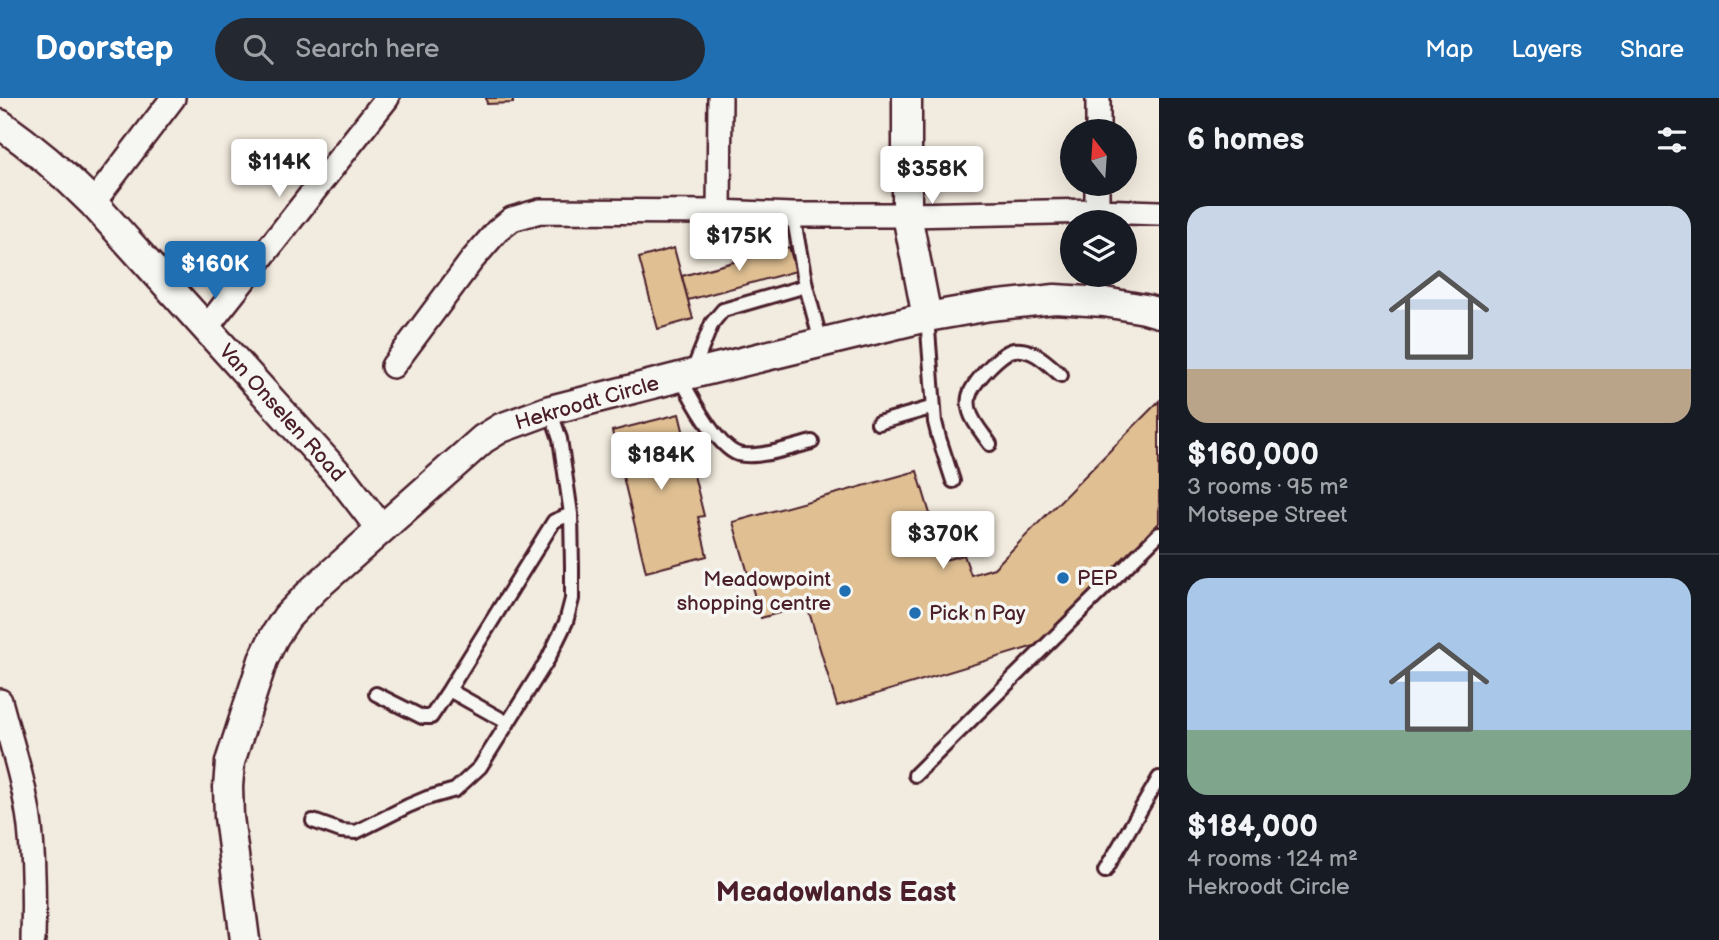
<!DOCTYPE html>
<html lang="en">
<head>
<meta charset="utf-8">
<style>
	:root { --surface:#171b24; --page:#242831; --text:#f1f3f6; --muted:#9ea1a6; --line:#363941; --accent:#1f6fb2 }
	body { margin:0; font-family:"Balsamiq Sans",sans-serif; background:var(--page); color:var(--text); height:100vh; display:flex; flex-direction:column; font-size:26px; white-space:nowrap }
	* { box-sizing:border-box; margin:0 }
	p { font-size:23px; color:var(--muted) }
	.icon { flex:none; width:38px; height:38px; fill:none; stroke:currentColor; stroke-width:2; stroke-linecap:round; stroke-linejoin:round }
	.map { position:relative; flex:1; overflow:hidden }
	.details { display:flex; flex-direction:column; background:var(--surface); width:560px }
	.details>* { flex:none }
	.needle { width:46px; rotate:343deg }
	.tools { position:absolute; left:1060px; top:21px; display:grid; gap:14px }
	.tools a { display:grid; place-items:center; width:77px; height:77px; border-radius:50%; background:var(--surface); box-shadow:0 7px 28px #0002; font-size:35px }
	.price { position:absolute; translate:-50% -60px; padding:0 16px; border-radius:7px; background:#fff; color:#222; font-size:23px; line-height:46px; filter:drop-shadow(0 2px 4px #0008) }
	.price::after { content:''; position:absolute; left:50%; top:42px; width:21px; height:16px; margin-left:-10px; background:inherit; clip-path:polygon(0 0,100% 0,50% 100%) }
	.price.active { background:var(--accent); color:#fff }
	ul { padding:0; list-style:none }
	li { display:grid; align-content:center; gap:14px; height:371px; padding:0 28px }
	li+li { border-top:2px solid var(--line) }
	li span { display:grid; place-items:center; height:217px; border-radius:21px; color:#555 }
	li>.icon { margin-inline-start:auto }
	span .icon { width:126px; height:126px; fill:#fffc; stroke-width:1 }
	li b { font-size:30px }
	h2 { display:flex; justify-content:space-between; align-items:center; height:84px; padding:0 28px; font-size:30px }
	header { display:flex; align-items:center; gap:42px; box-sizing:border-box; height:98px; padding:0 35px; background:var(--accent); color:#fff }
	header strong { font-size:33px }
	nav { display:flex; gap:38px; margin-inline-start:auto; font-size:24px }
	.search { width:490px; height:63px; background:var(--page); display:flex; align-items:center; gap:18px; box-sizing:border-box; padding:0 24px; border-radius:38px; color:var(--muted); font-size:26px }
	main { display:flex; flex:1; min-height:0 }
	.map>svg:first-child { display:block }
	.building { fill:#e0c093; stroke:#4a1f2b; stroke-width:2 }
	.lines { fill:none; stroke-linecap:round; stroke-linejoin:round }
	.service-casing { stroke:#4a1f2b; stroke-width:18 }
	.minor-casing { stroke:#4a1f2b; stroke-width:28 }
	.tertiary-casing { stroke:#4a1f2b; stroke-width:33 }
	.service { stroke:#f6f6f2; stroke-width:12 }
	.minor { stroke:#f6f6f2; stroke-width:23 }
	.tertiary { stroke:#f6f6f2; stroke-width:28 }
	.poi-dot { fill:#1f6fb2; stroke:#f6f6f2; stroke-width:2.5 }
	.labels { text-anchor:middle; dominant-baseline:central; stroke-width:7; stroke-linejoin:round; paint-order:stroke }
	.street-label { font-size:21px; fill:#4a1f2b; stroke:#f6f6f2 }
	.poi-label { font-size:21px; fill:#4a1f2b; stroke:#f6f6f2; text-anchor:start }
	.district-label { font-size:28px; font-weight:bold; fill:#4a1f2b; stroke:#f6f6f2 }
</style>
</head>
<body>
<header>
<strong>Doorstep</strong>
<div class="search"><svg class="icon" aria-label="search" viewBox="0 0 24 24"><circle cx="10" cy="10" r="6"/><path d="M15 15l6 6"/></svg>Search here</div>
<nav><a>Map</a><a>Layers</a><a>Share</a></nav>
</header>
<main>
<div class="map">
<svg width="1159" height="842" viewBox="0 0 1159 842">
	<rect width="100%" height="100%" fill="#f2ebdf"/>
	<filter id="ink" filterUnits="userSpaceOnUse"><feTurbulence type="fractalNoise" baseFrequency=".0143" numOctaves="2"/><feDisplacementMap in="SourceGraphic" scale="14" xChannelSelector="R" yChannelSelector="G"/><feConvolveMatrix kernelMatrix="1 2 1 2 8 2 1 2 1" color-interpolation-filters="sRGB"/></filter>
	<g filter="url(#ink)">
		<path class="building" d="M486,0H513V5L487,6Z
			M789,149L796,173L688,202L682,178Z
			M674,150L693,221L658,231L639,160Z
			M1159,303V425L1041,546L837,608L807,507L761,520L733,424L917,373L944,462L964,457L971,477L994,470Z
			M679,316L704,418L698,419L707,458L646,474L612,333Z"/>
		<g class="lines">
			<g class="service-casing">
				<path id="service" d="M793,117L806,188L821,244
					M927,219L935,324L939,340L953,383
					M692,275L712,225L723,212L806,188
					M680,279C690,298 717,349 738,356C757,361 793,349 812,344
					M878,325L934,309
					M990,346C984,337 973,325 970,314C968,307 968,299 971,293C977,281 1001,254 1014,252C1033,249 1048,266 1061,277
					M449,592L508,625
					M376,596L422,619H431L449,592L554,423L571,416
					M915,677L1159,436
					M313,723L341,733L356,734L408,708L427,700L455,692L480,669L548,561L566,524L572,501V469L571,416L568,395L560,341L550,312
					M1105,773L1159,680"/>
			</g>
			<g class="minor-casing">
				<path id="minor" d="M1098,33V0
					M93,105L173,0
					M1097,113V86
					M719,114L720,0
					M206,230L387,0
					M393,268L472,162L497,133L512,121L540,113L719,114L793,117H907L1097,113L1159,115
					M0,603C11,645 25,686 30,729C34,767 34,804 33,842"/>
			</g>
			<g class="tertiary-casing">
				<path id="tertiary" d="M907,0V117L927,219
					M0,26C34,50 64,76 93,105L344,383L381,431
					M245,842L229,719L228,689L230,664L263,562L274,539L287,519L314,491L483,341L501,330L550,312L692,276L927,219L990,208L1055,201L1104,204L1145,211L1159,215"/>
			</g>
			<use href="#service" class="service"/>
			<use href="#minor" class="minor"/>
			<use href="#tertiary" class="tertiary"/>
		</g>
	</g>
	<g class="poi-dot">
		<circle cx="1063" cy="480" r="7"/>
		<circle cx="845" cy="493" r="7"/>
		<circle cx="915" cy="515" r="7"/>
	</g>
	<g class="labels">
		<g class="street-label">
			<text transform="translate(587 305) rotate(-16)">Hekroodt Circle</text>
			<text transform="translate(282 315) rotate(48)">Van Onselen Road</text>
		</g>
		<g class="poi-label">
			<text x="1077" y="480">PEP</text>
			<text x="831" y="481" text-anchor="end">Meadowpoint<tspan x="831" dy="24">shopping centre</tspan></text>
			<text x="929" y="515">Pick n Pay</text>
		</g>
		<g class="district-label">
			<text x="836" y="794">Meadowlands East</text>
		</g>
	</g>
</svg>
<div class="tools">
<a><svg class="needle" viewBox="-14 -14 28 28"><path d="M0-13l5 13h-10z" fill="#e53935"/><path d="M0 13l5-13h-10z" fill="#9ea1a6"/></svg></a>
<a><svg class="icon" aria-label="layers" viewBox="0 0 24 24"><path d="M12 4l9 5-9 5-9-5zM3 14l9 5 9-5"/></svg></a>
</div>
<b class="price" style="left:279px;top:101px">$114K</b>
<b class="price" style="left:932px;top:108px">$358K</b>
<b class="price" style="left:739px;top:175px">$175K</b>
<b class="price active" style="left:215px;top:203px">$160K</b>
<b class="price" style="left:661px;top:394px">$184K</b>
<b class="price" style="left:943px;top:473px">$370K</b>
</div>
<section class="details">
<h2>6 homes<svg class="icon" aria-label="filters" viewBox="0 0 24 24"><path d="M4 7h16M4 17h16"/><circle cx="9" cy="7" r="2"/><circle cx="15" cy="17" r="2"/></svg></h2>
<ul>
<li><span style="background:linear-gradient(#c9d6e8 75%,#b9a48a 0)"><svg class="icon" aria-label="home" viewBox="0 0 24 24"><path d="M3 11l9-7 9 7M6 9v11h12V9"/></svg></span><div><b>$160,000</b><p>3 rooms · 95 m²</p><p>Motsepe Street</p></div></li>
<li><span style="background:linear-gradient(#a9c7e8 70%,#7fa58c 0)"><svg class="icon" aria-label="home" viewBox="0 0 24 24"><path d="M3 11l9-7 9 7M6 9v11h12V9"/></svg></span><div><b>$184,000</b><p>4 rooms · 124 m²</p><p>Hekroodt Circle</p></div></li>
</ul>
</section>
</main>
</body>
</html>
